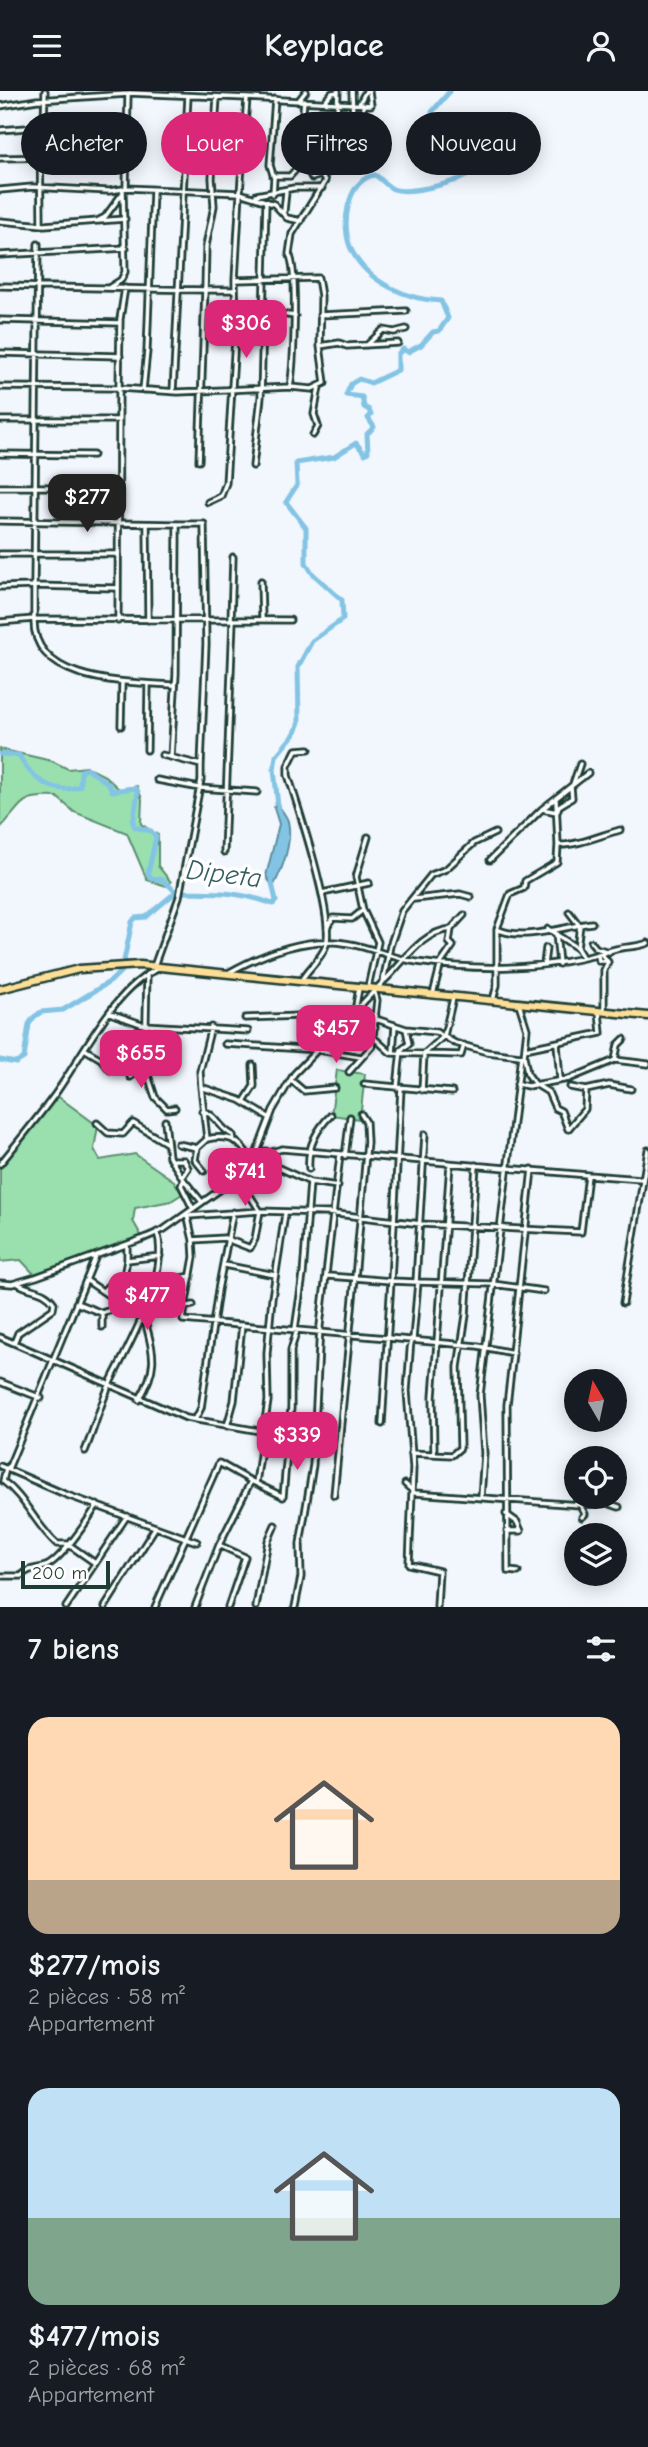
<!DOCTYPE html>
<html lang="fr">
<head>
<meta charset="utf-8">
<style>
	:root { --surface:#171b24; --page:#242831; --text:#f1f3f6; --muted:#9ea1a6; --accent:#db2777 }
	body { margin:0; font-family:"Comic Neue",sans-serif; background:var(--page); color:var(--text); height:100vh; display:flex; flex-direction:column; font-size:26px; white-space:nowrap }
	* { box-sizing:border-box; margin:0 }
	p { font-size:23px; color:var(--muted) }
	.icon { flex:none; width:38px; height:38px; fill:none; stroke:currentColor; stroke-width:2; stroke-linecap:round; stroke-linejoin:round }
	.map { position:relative; height:1516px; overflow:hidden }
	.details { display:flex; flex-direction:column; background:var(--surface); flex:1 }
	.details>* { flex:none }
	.hud { position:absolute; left:21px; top:21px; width:607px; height:63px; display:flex; gap:14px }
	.needle { width:46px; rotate:351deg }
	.fabs { position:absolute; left:564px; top:1278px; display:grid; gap:14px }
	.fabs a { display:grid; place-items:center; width:63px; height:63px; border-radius:50%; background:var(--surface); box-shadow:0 4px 18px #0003; font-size:35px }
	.scale { position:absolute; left:21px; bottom:18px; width:89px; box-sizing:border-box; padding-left:7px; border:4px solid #1f3d34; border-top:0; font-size:19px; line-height:24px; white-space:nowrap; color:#1f3d34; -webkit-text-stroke:5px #fff; paint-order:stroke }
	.price { position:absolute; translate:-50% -60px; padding:0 16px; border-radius:14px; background:var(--accent); color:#fff; font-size:23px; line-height:46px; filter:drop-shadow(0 2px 4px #0008) }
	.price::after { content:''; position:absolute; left:50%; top:42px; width:21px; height:16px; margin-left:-10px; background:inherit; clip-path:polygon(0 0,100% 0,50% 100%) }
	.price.on { background:#222; color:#fff }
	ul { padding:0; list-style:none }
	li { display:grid; align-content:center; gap:14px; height:371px; padding:0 28px }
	li span { display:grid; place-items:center; height:217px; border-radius:21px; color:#555 }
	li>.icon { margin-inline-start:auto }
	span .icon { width:126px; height:126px; fill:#fffc; stroke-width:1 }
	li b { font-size:30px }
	h2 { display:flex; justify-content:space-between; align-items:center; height:84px; padding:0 28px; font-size:30px }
	.tag { padding:0 24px; border-radius:32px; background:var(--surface); box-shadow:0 4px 18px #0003; font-size:24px; line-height:63px }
	.tag.on { background:var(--accent); color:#fff }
	header { display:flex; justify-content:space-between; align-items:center; height:91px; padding:0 28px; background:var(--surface); font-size:32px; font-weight:700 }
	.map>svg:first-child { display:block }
	.green { fill:#99e0ae; stroke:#5c8e71; stroke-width:2 }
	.water { fill:#83c4e4; stroke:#5b8e9e; stroke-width:2 }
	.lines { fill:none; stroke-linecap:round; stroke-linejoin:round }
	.river { stroke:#83c4e4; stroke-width:5 }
	.minor-casing { stroke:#1f3d34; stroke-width:9 }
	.highway-casing { stroke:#1f3d34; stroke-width:11 }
	.minor { stroke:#fff; stroke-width:3.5 }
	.highway { stroke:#fdde96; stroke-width:6 }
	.labels { text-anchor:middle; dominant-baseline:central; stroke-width:7; stroke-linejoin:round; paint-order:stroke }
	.water-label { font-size:28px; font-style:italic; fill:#385f60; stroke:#fff }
</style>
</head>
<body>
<header><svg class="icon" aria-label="menu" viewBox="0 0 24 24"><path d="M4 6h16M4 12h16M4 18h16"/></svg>Keyplace<svg class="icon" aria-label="person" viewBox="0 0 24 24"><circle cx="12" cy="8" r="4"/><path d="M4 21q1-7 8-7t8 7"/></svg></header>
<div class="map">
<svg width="648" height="1516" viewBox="0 0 648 1516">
	<rect width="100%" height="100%" fill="#f2f6fd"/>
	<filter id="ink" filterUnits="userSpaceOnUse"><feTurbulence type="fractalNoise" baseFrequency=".0143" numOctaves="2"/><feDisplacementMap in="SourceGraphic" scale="14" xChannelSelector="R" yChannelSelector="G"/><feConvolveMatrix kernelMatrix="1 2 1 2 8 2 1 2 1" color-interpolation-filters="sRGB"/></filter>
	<g filter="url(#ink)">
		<path class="green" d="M0,658L52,670L68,678L87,676L105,685L119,698L137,695L142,708L141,733L158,744V775L171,791L166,795L147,789L127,742L74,721L57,706C18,704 25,712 0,737Z
			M337,979L365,983L360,1028L331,1024Z
			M56,1004L98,1035L94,1058L100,1069L135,1063L174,1090L182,1103L171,1110L135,1117L133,1130L142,1146L34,1183L21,1169L0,1171V1076Z"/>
		<path class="water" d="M276,711C280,717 286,724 288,730C293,751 282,779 273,796L266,785L279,733L274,717Z"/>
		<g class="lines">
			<path class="river" d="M0,663L19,664C30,687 54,705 80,695L81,680L87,678L109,693L112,700L135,697L138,701L133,732L135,736L151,740L156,746L148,782L151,787L163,789L176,801C215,802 235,799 273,813L276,810L272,792
				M278,715L274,678L276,665L295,642L299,631L298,576L312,550L343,528L342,509L313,483L306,472V437L286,411L297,394L296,372L334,366L356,352L365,363L368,361L367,343L374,336L368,327L371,324L369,319L364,316L362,306L346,304L351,293L359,288L371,292L398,279V263L403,258L408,261L421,254L433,241L439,240L448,227L441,210C409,209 368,192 352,160C340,138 346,88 375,84C382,88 386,95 393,98C410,104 459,91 473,81L470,72L431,35L432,21L450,0
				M0,969L16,972L24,967L29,933L34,926L41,921L63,919L111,890L122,879L132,831L135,827L146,826L176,801"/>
			<g class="minor-casing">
				<path id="minor" d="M352,0L353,29
					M129,2L247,7L240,102L274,113L287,127L301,130
					M247,7L371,14L369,0
					M299,9L306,0
					M304,9L300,56L306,75
					M325,10L332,2L338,1
					M359,13L366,0
					M0,15L37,9L128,3L126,97L123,98L125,181L121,189L110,196
					M349,25L363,29
					M0,39L40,36
					M336,47L338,0
					M347,54L356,69
					M0,67L127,65
					M273,85H290L298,76H306L312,87L333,80L334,66L355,50L356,43L364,37L363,13
					M312,86L320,80L318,56
					M126,97L240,102L235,189
					M0,99L32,96L109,100L123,98
					M273,103L274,87L270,74L275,8
					M256,104L294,97H322
					M284,120L286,101
					M0,130L44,134L125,128
					M97,130L105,126L122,103
					M41,134L40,36L44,31L45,0
					M0,164L126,157
					M0,195L205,199L206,155L214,115L212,87L217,6
					M265,221L295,225
					M320,224L406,220
					M0,229L120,232
					M367,254L383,239L394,241L406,238
					M0,262L120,265
					M0,296L119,297L120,228L125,197
					M290,296C294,274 298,177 289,163L292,143L325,90L322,85
					M143,299L147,260L153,99
					M173,301L188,5
					M0,329H117
					M313,344L318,335L314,323L319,296
					M0,363L93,364
					M199,370L205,199H234
					M253,375L261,306L266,110
					M0,396H117
					M208,411L221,405L226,392L236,232L235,189L318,187L321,205L320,255
					M0,430L177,433L176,583L171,666
					M178,433H204L206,553L201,674
					M147,434L148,529
					M0,463H118
					M261,490L262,529
					M0,496L34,495L38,153
					M118,497L34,495V528L290,529
					M231,529L233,466
					M118,530L119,297L178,301L290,296L312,298L325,292L320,255L339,252L347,255L398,252
					M0,531L34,528C32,594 131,591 175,594
					M121,635L122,592
					M147,659L148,593
					M157,689L200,697L257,701
					M573,693L580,673
					M556,709L558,754
					M542,718L557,721L559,715L572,707L571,696
					M368,746L356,786L363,819L378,851L368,896
					M224,761L233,529
					M490,769L542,718L588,682
					M322,802L369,792
					M414,808L460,803L471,806
					M569,821L579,834
					M327,837L333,827L352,828L363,819
					M497,838C523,851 565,835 592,832
					M548,838L577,857L583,867
					M556,842L559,873
					M591,851L596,857L609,861
					M577,857L580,834
					M602,864L608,871L604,879V919
					M598,865L599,870H607
					M544,873L546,857
					M154,875L179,806L201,689V674L162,664
					M228,882C264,862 308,844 350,853C373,857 394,868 417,871C481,880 552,879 612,859C625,855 635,857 648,852
					M385,889C404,871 421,841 451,838
					M301,890C308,877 321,869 326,854C335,827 298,716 288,684V675L296,659L309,658
					M359,897L355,920L376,925
					M433,903L441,872L453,855L449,851L451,838L464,824
					M493,909L497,894V838L510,803L524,797L525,790L557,771L558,754C577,755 601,744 620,739
					M519,913L527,938L524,965L527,982L535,993L548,1001L555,1017L561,1020L568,1038L585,1018L586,999
					M110,922L144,934L248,940
					M245,927L353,923
					M376,928L406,938L436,941L455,952L487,961L521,965
					M211,936L200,980L201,996L240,1009L270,1027
					M335,941L375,936
					M373,946L391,962L461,964L464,954
					M557,952L560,989
					M225,953L318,959L361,966
					M525,958L601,942L599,921
					M86,959L101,968L110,979
					M393,962L395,934
					M615,969L618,954L624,948
					M145,975L155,1006L167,1018L175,1017
					M349,981L372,955L377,909L374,899
					M130,986L145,975L147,883
					M291,989L304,1000L335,997
					M364,993L452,1001
					M517,993L528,995L569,988L615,969L648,973
					M201,996L207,1048C232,1043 241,1051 252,1070
					M570,996L586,999L609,994L631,998
					M397,997L401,959L409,953L406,938
					M401,997L391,1190L416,1191
					M422,999L424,963L444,945L453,907
					M244,1011L254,995L253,974
					M202,1020C217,1023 219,1038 233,1044L234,1050
					M361,1023L366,1031L367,1051L355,1187L391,1190L382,1333
					M165,1030L169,1066L184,1089L181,1094L192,1116
					M97,1032L108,1042L123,1043L133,1032L166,1052
					M425,1043L416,1191L493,1193L544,1200
					M178,1053L197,1057L207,1048
					M197,1057L195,1069L204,1080
					M266,1060L274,1071
					M257,1065L282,1058L588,1084
					M345,1065L350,1026
					M257,1067L310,1091L338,1095
					M174,1069H184L188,1077L182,1086
					M0,1073C18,1051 36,1029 53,1006C81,968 114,896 158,878
					M309,1078C307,1057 316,1039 331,1024
					M184,1089L202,1111
					M187,1123L193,1149L224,1147L250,1157L255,1148L260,1120L238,1086
					M188,1125L260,1120L328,1122L421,1133L581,1141L588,1084L642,1088
					M193,1149L194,1166L185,1216L193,1214
					M127,1154V1169L160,1165
					M224,1174L275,1184
					M158,1185L170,1189L191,1185
					M328,1185L355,1187L334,1404
					M86,1189L108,1204L143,1216
					M0,1192L12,1193L36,1186L142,1148L163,1139L238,1086L255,1066L273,1019L294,983L383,891L390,855L402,820L431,784L446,778L474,752L495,742
					M104,1199L115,1188L124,1185L127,1169
					M119,1206L124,1185
					M150,1207L185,1216L183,1229L478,1255L513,1262L507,1314L508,1480L518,1481
					M76,1212L102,1222
					M623,1212L648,1059
					M102,1236V1222L112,1218
					M295,1238L303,1184L310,1091
					M0,1246L186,1327L288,1345
					M411,1248L407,1300L413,1377L409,1473L439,1480L437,1516
					M413,1248L418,1191
					M14,1252L18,1242L53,1218L54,1212C44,1197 31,1201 17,1192
					M512,1262L532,1078
					M0,1291L41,1307
					M139,1309C161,1272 152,1259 143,1222
					M195,1329L201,1317L218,1199L233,1121
					M227,1335L234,1310L242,1234
					M85,1360C95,1336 102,1307 114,1284C132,1249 170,1179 157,1141
					M411,1362L452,1364L460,1357L458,1276L466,1224L476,1074
					M434,1362L433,1306L450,1073
					M0,1375L67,1404L197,1451
					M6,1377L3,1390C26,1407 36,1435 57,1453H68L95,1472
					M8,1378L96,1165
					M256,1392L268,1310L267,1262L272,1207L285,1123
					M405,1393L415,1402L580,1414L607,1412L619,1416
					M283,1406L291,1317V1259L297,1239
					M481,1407L484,1362L480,1304L521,965
					M580,1414L585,1423L582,1426
					M506,1423L517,1431L521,1440H507
					M219,1454L245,1466L228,1516
					M0,1485H21C30,1476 35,1479 46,1475C61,1469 89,1428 97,1414
					M66,1516L127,1425
					M105,1516L155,1437
					M155,1516L219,1372L251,1390
					M195,1516L219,1454L251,1390L282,1405
					M256,1516L268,1450L275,1434
					M295,1516L301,1486L300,1453L313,1374L320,1235L340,1064"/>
			</g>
			<g class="highway-casing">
				<path id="highway" d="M0,898L79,878L140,874L648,925"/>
			</g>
			<use href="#minor" class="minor"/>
			<use href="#highway" class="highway"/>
		</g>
	</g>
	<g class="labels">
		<g class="water-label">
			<text transform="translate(224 783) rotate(7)">Dipeta</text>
		</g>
	</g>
</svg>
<div class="fabs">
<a><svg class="needle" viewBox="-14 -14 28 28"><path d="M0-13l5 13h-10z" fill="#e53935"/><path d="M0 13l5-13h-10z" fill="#9ea1a6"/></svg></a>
<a><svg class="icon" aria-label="locate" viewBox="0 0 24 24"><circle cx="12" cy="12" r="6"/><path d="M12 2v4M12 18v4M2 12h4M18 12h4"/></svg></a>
<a><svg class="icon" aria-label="layers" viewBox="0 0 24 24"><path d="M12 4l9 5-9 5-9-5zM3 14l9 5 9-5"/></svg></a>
</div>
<div class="scale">200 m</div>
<b class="price" style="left:246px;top:269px">$306</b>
<b class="price on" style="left:87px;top:443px">$277</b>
<b class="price" style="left:336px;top:974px">$457</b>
<b class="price" style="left:141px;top:999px">$655</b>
<b class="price" style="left:245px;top:1117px">$741</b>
<b class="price" style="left:147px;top:1241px">$477</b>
<b class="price" style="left:297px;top:1381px">$339</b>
<div class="hud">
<a class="tag">Acheter</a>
<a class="tag on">Louer</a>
<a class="tag">Filtres</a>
<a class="tag">Nouveau</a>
</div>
</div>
<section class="details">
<h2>7 biens<svg class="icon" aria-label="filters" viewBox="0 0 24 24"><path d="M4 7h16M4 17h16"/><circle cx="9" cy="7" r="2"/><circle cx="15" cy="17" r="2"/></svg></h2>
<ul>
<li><span style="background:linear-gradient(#ffd9b3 75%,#b9a48a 0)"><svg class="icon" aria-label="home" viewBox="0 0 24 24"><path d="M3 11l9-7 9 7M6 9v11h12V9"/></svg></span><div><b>$277/mois</b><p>2 pièces · 58 m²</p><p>Appartement</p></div></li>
<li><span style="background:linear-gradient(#bfe0f5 60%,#7fa58c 0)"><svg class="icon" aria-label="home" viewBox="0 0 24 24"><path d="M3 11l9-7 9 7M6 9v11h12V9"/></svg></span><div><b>$477/mois</b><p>2 pièces · 68 m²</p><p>Appartement</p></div></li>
</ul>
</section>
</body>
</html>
